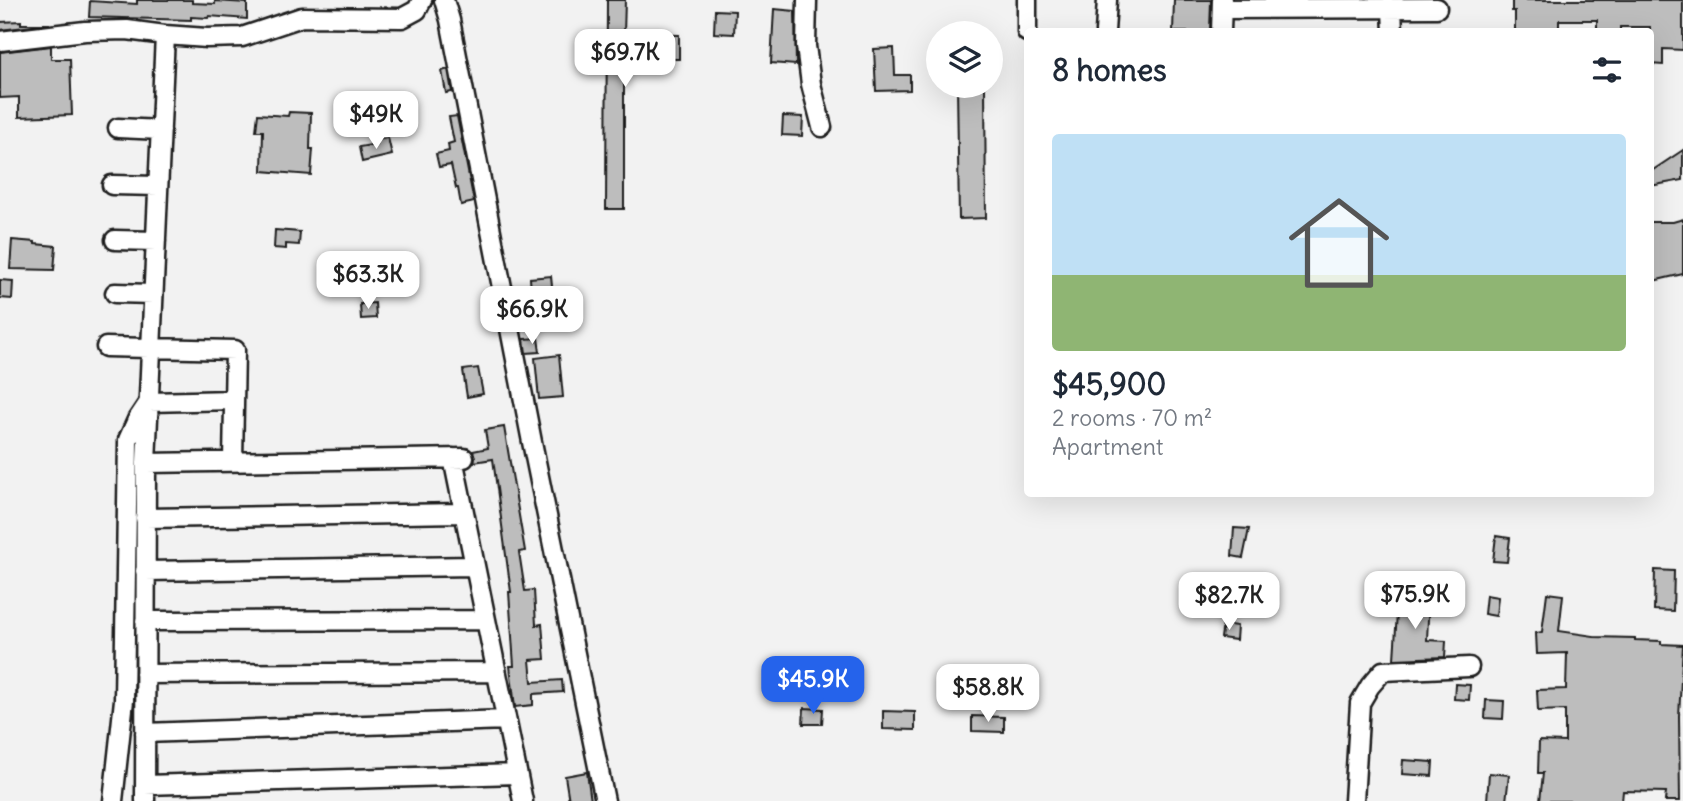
<!DOCTYPE html>
<html lang="en">
<head>
<meta charset="utf-8">
<style>
	:root { --surface:#fff; --page:#f2f2f3; --text:#1f2937; --muted:#747a83; --line:#e0e1e3; --accent:#2563eb }
	body { margin:0; font-family:Delius,sans-serif; background:var(--page); color:var(--text); height:100vh; display:flex; flex-direction:column; font-size:26px; white-space:nowrap }
	* { box-sizing:border-box; margin:0 }
	p { font-size:23px; color:var(--muted) }
	.icon { flex:none; width:38px; height:38px; fill:none; stroke:currentColor; stroke-width:2; stroke-linecap:round; stroke-linejoin:round }
	.map { position:relative; flex:1; overflow:hidden }
	.sheet { position:absolute; left:1024px; top:28px; width:630px; height:469px; display:flex; flex-direction:column; background:var(--surface); border-radius:7px; box-shadow:0 7px 28px #0002 }
	.sheet>* { flex:none }
	.fabs { position:absolute; left:926px; top:21px; display:grid; gap:14px }
	.fabs a { display:grid; place-items:center; width:77px; height:77px; border-radius:50%; background:var(--surface); box-shadow:0 7px 28px #0002; font-size:35px }
	.price { position:absolute; translate:-50% -60px; padding:0 16px; border-radius:14px; background:#fff; color:#222; font-size:23px; line-height:46px; filter:drop-shadow(0 2px 4px #0008) }
	.price::after { content:''; position:absolute; left:50%; top:42px; width:21px; height:16px; margin-left:-10px; background:inherit; clip-path:polygon(0 0,100% 0,50% 100%) }
	.price.selected { background:var(--accent); color:#fff }
	ul { padding:0; list-style:none }
	li { display:grid; align-content:center; gap:14px; height:371px; padding:0 28px }
	li+li { border-top:2px solid var(--line) }
	li span { display:grid; place-items:center; height:217px; border-radius:7px; color:#555 }
	li>.icon { margin-inline-start:auto }
	span .icon { width:126px; height:126px; fill:#fffc; stroke-width:1 }
	li b { font-size:30px }
	h2 { display:flex; justify-content:space-between; align-items:center; height:84px; padding:0 28px; font-size:30px }
	.map>svg:first-child { display:block }
	.building { fill:#bdbdbd; stroke:#1c1c1c; stroke-width:2 }
	.lines { fill:none; stroke-linecap:round; stroke-linejoin:round }
	.minor-casing { stroke:#1c1c1c; stroke-width:23 }
	.minor { stroke:#fff; stroke-width:18 }
</style>
</head>
<body>
<div class="map">
<svg width="1683" height="801" viewBox="0 0 1683 801">
	<rect width="100%" height="100%" fill="#f2f2f2"/>
	<filter id="ink" filterUnits="userSpaceOnUse"><feTurbulence type="fractalNoise" baseFrequency=".0143" numOctaves="2"/><feDisplacementMap in="SourceGraphic" scale="14" xChannelSelector="R" yChannelSelector="G"/><feConvolveMatrix kernelMatrix="1 2 1 2 8 2 1 2 1" color-interpolation-filters="sRGB"/></filter>
	<g filter="url(#ink)">
		<path class="building" d="M137,0H192V3L215,4V1L247,3V19L209,16L208,18L191,17V20L89,17L90,1L137,4Z
			M607,0H625L624,34L679,35V59H624V209H606Z
			M1174,0H1211L1210,32H1173Z
			M1512,0H1683V50L1663,49V65L1650,64V27H1620V32H1597V20H1559V30L1515,32V11H1512Z
			M774,9L795,11L796,65L771,63Z
			M715,10L735,11L734,34L714,33Z
			M21,21V24H50L0,30V22Z
			M51,46V59H70L72,115L19,117V97L0,98V52Z
			M894,48L895,75H910V90L876,91L874,49Z
			M448,69L452,92L446,93L442,71Z
			M957,86H985L986,218L959,219Z
			M289,112L311,113L310,149H313L311,175L262,171L263,131H256L258,114L288,116Z
			M457,116L474,202L461,205L458,188H456L451,165L439,167L436,154L449,151L448,144L454,142L449,117Z
			M783,116L803,117L802,136L782,135Z
			M388,138L392,155L362,162L359,147L377,144L376,140Z
			M1683,150V180L1650,186V172Z
			M1683,219V274L1653,281L1650,270V222H1673Z
			M275,230L300,232L299,245L286,244V249L274,248Z
			M12,240L35,242V244L56,246L54,270L10,269Z
			M327,261L343,262L341,284L325,283Z
			M551,276L555,316L533,318L530,278Z
			M0,280L13,281L12,299L0,298Z
			M375,303L376,318L361,319L360,304Z
			M538,338L540,352L526,353L524,339Z
			M559,355L563,397L539,399L535,358Z
			M478,368L483,394L467,397L463,370Z
			M504,427L525,551L519,552L525,591L534,590L536,625L542,624L545,659L530,660L532,682L562,680L563,692L533,694V705L515,707L510,666H514L509,592H511L493,459L474,462L475,457L473,451L488,448L485,430Z
			M1234,528L1249,529L1243,558L1232,556Z
			M1496,536L1510,538L1507,562L1493,561Z
			M1655,570L1674,571L1673,611L1654,610Z
			M1547,593L1563,595L1559,631L1594,636V637L1635,638V640L1661,641V644L1683,645L1679,716L1680,801H1665L1666,792L1623,791L1622,801H1540L1543,773H1538L1539,741L1565,742V710L1538,711L1537,690L1566,689L1567,653L1537,654L1536,633L1542,632Z
			M1486,595L1498,597L1496,616L1484,614Z
			M1398,597L1429,598L1427,640L1446,641L1445,657L1394,659Z
			M1223,624L1237,626L1236,640L1221,638Z
			M1455,684L1470,685L1469,700L1454,699Z
			M1486,700L1504,701L1503,719L1485,718Z
			M804,708L823,709L822,724H803Z
			M883,711L915,712V730L883,729Z
			M972,716L1004,717V732L972,731Z
			M1403,760L1433,762L1432,776L1402,774Z
			M587,772L591,801H569L565,776Z
			M1489,773L1509,775L1506,801H1487Z"/>
		<g class="lines">
			<g class="minor-casing">
				<path id="minor" d="M444,0L450,20L532,442L605,801
					M807,0L806,46L811,84L822,127
					M1027,0V32
					M1222,9L1437,8
					M1392,9L1393,32
					M1105,32L1107,0
					M1221,32L1222,0
					M0,41L85,31L127,30L165,35L207,38L242,37L302,17L402,18L417,10L422,0
					M118,128L161,130
					M112,185L158,186
					M115,240L156,241
					M115,293L153,294
					M106,347L235,350L233,461
					M453,458L523,801
					M146,463L464,458
					M145,518L463,513
					M145,571L474,566
					M145,621L485,620
					M145,674L496,672
					M145,733L506,720
					M145,785L517,774
					M113,801L124,700L128,440L137,420L149,402L234,400
					M145,801L146,463L165,35
					M1354,801L1360,703L1370,686L1383,671L1469,667"/>
			</g>
			<use href="#minor" class="minor"/>
		</g>
	</g>
</svg>
<div class="fabs">
<a><svg class="icon" aria-label="layers" viewBox="0 0 24 24"><path d="M12 4l9 5-9 5-9-5zM3 14l9 5 9-5"/></svg></a>
</div>
<b class="price" style="left:625px;top:89px">$69.7K</b>
<b class="price" style="left:376px;top:151px">$49K</b>
<b class="price" style="left:368px;top:311px">$63.3K</b>
<b class="price" style="left:532px;top:346px">$66.9K</b>
<b class="price" style="left:1415px;top:631px">$75.9K</b>
<b class="price" style="left:1229px;top:632px">$82.7K</b>
<b class="price selected" style="left:813px;top:716px">$45.9K</b>
<b class="price" style="left:988px;top:724px">$58.8K</b>
<section class="sheet">
<h2>8 homes<svg class="icon" aria-label="filters" viewBox="0 0 24 24"><path d="M4 7h16M4 17h16"/><circle cx="9" cy="7" r="2"/><circle cx="15" cy="17" r="2"/></svg></h2>
<ul>
<li><span style="background:linear-gradient(#bfe0f5 65%,#8fb573 0)"><svg class="icon" aria-label="home" viewBox="0 0 24 24"><path d="M3 11l9-7 9 7M6 9v11h12V9"/></svg></span><div><b>$45,900</b><p>2 rooms · 70 m²</p><p>Apartment</p></div></li>
</ul>
</section>
</div>
</body>
</html>
